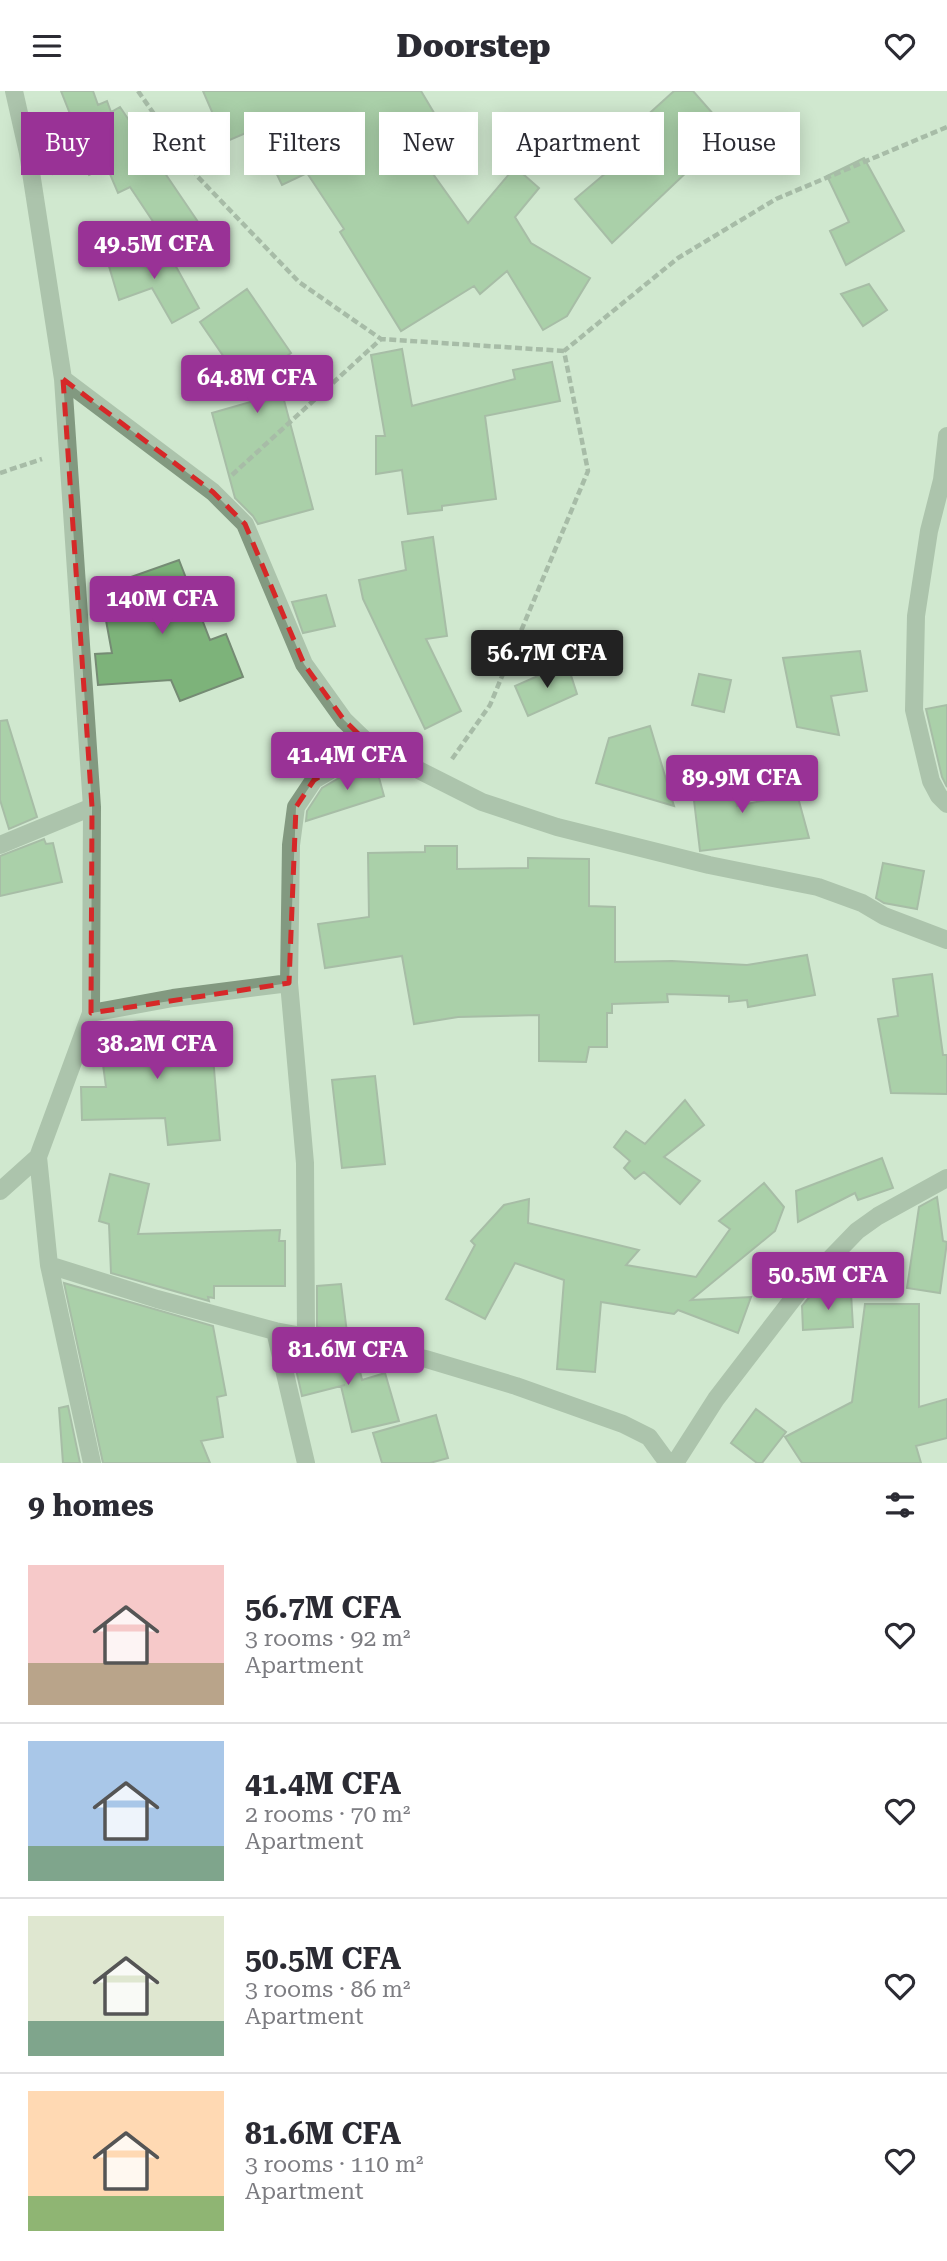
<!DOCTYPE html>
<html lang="en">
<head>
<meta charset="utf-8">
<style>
	:root { --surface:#fff; --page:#f2f2f3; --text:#2b2b33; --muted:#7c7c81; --line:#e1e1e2; --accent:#993296 }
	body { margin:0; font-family:"Roboto Serif",serif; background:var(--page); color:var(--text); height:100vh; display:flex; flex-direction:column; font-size:26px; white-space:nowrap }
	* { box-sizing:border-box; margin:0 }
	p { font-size:23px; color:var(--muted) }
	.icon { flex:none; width:38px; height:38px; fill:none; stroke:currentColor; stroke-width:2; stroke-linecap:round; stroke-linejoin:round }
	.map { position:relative; height:1372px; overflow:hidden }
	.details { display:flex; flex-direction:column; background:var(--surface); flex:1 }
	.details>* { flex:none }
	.guide { position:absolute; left:21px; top:21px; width:906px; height:63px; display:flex; gap:14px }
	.price { position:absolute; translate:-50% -60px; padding:0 16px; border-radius:7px; background:var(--accent); color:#fff; font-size:23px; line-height:46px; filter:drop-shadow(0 2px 4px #0008) }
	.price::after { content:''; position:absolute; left:50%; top:42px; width:21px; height:16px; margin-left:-10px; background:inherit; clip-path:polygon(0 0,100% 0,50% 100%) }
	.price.active { background:#222; color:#fff }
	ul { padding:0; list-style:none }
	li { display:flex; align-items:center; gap:21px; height:175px; padding:0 28px }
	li+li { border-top:2px solid var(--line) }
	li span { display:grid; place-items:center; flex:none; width:196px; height:140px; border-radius:0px; color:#555 }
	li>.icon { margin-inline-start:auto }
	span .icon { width:84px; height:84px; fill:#fffc; stroke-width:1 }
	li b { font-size:30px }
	h2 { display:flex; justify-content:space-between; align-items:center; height:84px; padding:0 28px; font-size:30px }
	.pill { padding:0 24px; border-radius:0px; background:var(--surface); box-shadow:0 4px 18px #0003; font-size:24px; line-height:63px }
	.pill.active { background:var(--accent); color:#fff }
	header { display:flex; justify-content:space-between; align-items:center; height:91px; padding:0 28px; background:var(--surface); font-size:32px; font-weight:800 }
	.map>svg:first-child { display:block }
	.building { fill:#7db37a; stroke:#758b74; stroke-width:2 }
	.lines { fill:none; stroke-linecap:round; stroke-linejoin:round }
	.path { stroke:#768776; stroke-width:4.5; stroke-dasharray:7 3.5; stroke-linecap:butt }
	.minor { stroke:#829980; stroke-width:18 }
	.marked { fill:none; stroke:#d62828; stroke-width:5; stroke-dasharray:14 9; stroke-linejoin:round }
</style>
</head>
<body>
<header><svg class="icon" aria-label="menu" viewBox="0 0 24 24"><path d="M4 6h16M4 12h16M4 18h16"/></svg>Doorstep<svg class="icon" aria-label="heart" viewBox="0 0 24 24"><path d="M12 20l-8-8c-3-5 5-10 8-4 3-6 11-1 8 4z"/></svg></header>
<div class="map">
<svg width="947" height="1372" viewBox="0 0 947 1372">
	<rect width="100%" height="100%" fill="#d0e8cf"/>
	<path class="building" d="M61,0H93L98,14L107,10L111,21L120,16L211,150L180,171L130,96L118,102L107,76L89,84L84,72L53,83L40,44L74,33Z
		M203,0H421L446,42L416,59L468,132L515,76L539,97L515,126L531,152L590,187L567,225L543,239L507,180L480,203L474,195L401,240L340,141L344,138L307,82L282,94L255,38L225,51Z
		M674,0H693L729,41L612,152L575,108L607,81L598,69Z
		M864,67L904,140L846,174L830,140L849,131L827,85Z
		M164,154L199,217L172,232L152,197L119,209L108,172Z
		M869,193L887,219L863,235L841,203Z
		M247,198L291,262L276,273L281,280L277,283L313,418L258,433L253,425L235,407L212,322L254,310L200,231Z
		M402,258L412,315L515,288L513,279L552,271L560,310L485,325L496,408L442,415V419L408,423L402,379L376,383V345H385L371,264Z
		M433,446L447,545L426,548L461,620L425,638L363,508L359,489L406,479L402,451Z
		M179,469L210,549L226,543L243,586L180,610L171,589L98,594L95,563L112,562L100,497Z
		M326,504L335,535L303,542L292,511Z
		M860,560L867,600L831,605L839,644L797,636L783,567Z
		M567,572L577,603L528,625L515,595Z
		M699,583L731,589L724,621L692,614Z
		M947,614V696L942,686L926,618Z
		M7,629L37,726L9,738L0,709V630Z
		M650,635L674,715L596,692L609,647Z
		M375,672L384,705L306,730L307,720L322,697L353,679Z
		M733,679L737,715L797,703L809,747L700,760L691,684Z
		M44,748L46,753L53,752L62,791L0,805V765Z
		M425,755H457V778L528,777V767L589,768V815L615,816V871L672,870L747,874L807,864L815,904L748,916L747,909L729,911V905L667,903L668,911L612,913V922H607V956H589L586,971L539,970V924L458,926L414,933L402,865L325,877L318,833L369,826L368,762L425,761Z
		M883,772L924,780L917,818L884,812L876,807Z
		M932,883L943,964H947V1003L891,1002L878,928L898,925L893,888Z
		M139,930H169V945L211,942L220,1049L168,1054L165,1027L82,1029L81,996H106L98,936Z
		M375,985L385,1073L342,1077L332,989Z
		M685,1009L704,1034L664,1066L700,1090L680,1113L644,1081L635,1088L624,1077L630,1070L614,1056L626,1040L645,1053Z
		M882,1067L893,1097L858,1109L855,1102L798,1131L796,1100Z
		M110,1083L149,1093L138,1143L280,1139L279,1150H285V1195H214V1207L208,1206L209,1210L111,1182L109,1133L99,1130Z
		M764,1092L784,1116L775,1140L691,1209L751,1206L738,1242L678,1219L674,1223L601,1211L595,1281L557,1278L564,1189L515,1172L485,1228L446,1208L475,1154L471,1150L504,1114L529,1108L528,1132L639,1159L626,1174L696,1186L730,1138L719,1130Z
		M937,1106L943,1150L947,1151L940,1202L907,1197L919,1116Z
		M64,1192L213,1235L226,1304L217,1306L223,1346L201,1350L210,1372H103Z
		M341,1193L347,1242L317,1236V1195Z
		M851,1202L853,1236L803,1239L802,1215L811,1204Z
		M865,1213H919V1316L947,1308V1347L916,1355L921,1372H802L785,1346L852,1311Z
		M306,1257L357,1267L362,1289L385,1282L399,1330L352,1341L341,1295L345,1294L302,1305L293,1265L307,1261Z
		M68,1315L80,1372H63L59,1317Z
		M756,1318L786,1341L762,1372H757L731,1352Z
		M436,1324L448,1367L430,1372H382L373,1342Z"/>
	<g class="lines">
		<path class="path" d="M138,0L198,86L299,191L381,248
			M0,382L42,368
			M232,384L381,248L564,260
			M452,668L490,614L588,380L564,260L678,167L776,108L947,36"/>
		<path class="minor" d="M14,0L28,62L63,288L92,716L91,922L38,1066L49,1174L92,1372
			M63,288L213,401L245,433L304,573L344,629L371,655L482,711L557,736L709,774L818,796L862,812L884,825L947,849
			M947,345L942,389L929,440L916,525L914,619L931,690L939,705L947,713
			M0,754L92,716
			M91,922L173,907L289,892
			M0,1100L38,1066
			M49,1174L157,1208L275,1240L426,1268L516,1295L623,1333L649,1346L668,1372
			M275,1240L306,1372
			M306,1245L305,1072L289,892L291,754L296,716L314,689L371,655
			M675,1372L716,1308L799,1200L857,1140L878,1125L947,1087"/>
	</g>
	<path d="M0 0H947V1372H0ZM63,288L213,401L245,433L304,573L344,629L371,655L314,689L296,716L289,892L91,922L92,716Z" fill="#d0e8cf" fill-opacity=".55" fill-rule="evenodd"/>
	<path class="marked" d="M63,288L213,401L245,433L304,573L344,629L371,655L314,689L296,716L289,892L91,922L92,716Z"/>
</svg>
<b class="price" style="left:154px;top:190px">49.5M CFA</b>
<b class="price" style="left:257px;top:324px">64.8M CFA</b>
<b class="price" style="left:162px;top:545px">140M CFA</b>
<b class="price active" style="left:547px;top:599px">56.7M CFA</b>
<b class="price" style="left:347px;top:701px">41.4M CFA</b>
<b class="price" style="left:742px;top:724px">89.9M CFA</b>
<b class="price" style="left:157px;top:990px">38.2M CFA</b>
<b class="price" style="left:828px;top:1221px">50.5M CFA</b>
<b class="price" style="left:348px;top:1296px">81.6M CFA</b>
<div class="guide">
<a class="pill active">Buy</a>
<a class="pill">Rent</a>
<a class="pill">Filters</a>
<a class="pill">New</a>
<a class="pill">Apartment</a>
<a class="pill">House</a>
</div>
</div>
<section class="details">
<h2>9 homes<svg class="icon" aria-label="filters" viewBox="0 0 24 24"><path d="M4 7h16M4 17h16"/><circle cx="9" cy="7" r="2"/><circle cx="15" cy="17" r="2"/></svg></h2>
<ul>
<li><span style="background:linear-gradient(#f6c9c9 70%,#b9a48a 0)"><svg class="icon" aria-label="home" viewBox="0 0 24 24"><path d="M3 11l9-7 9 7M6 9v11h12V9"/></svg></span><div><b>56.7M CFA</b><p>3 rooms · 92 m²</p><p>Apartment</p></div><svg class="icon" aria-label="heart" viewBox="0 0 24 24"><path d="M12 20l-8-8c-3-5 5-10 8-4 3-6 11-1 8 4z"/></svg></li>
<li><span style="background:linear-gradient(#a9c7e8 75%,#7fa58c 0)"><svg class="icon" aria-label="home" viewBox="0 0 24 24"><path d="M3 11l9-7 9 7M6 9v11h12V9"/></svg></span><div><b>41.4M CFA</b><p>2 rooms · 70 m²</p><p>Apartment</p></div><svg class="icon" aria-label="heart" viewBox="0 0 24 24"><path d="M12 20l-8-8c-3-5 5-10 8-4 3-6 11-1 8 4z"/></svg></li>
<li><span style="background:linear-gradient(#dfe7d0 75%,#7fa58c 0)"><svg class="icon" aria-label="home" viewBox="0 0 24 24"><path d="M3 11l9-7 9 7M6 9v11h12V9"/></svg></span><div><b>50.5M CFA</b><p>3 rooms · 86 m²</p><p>Apartment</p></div><svg class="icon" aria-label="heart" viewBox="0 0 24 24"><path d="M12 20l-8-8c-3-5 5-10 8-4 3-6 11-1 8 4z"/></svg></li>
<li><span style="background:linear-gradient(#ffd9b3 75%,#8fb573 0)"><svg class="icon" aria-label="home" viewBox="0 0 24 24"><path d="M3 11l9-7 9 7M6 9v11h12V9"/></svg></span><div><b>81.6M CFA</b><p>3 rooms · 110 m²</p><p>Apartment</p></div><svg class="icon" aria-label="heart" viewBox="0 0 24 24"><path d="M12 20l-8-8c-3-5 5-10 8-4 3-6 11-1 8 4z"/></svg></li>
</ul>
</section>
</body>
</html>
